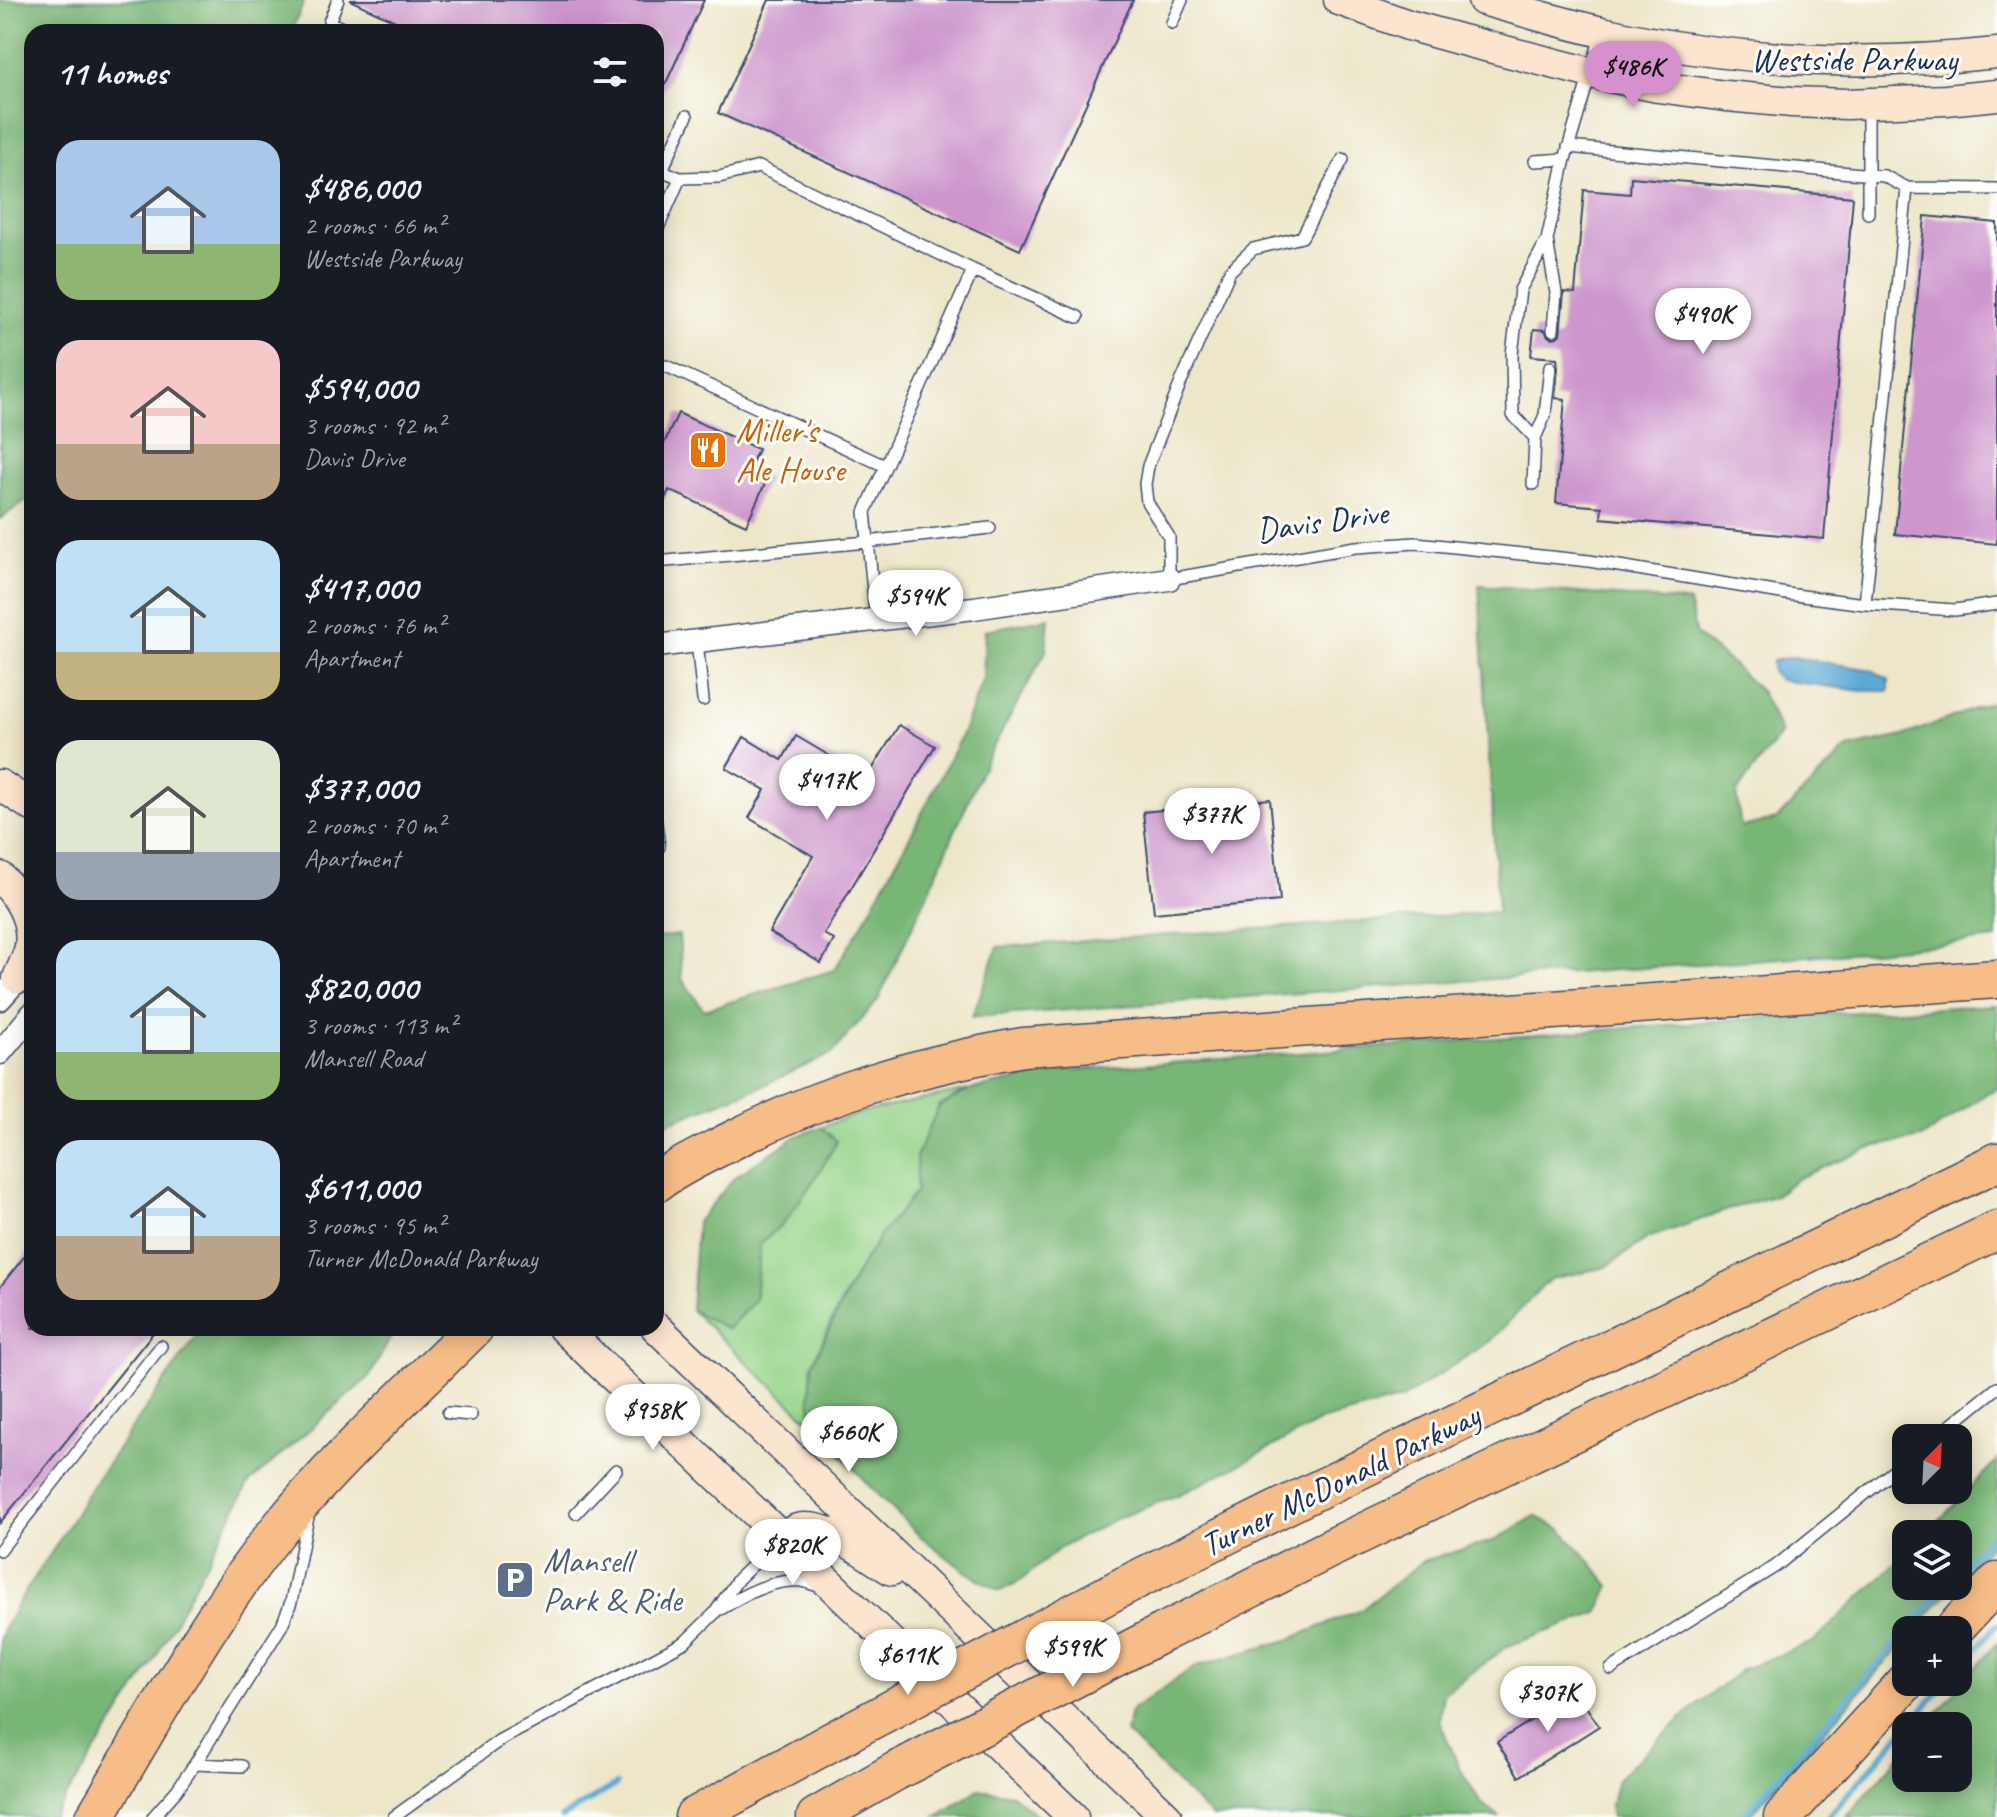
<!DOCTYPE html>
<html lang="en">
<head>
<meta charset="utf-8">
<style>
	:root { --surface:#171b24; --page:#242831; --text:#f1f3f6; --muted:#9ea1a6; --accent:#d690ce }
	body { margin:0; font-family:Caveat,sans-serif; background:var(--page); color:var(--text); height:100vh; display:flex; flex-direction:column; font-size:30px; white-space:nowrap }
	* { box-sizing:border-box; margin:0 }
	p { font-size:26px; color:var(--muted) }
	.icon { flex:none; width:44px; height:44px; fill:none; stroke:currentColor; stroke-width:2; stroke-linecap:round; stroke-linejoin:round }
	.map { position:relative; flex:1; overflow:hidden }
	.sheet { position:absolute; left:24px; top:24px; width:640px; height:1312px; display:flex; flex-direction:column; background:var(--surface); border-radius:24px; box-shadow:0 4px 20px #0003 }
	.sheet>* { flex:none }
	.needle { width:52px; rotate:24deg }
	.buttons { position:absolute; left:1892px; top:1424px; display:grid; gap:16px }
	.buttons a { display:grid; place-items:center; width:80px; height:80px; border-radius:16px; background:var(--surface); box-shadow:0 4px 20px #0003; font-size:40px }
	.price { position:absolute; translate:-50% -68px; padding:0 18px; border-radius:28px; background:#fff; color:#222; font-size:26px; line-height:52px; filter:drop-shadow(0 2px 4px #0008) }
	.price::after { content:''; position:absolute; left:50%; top:48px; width:24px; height:18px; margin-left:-12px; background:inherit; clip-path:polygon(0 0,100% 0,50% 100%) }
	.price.active { background:var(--accent); color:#111 }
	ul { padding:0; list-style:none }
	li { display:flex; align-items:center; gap:24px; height:200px; padding:0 32px }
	li span { display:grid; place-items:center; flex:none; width:224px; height:160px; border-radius:24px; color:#555 }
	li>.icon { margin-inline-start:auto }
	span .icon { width:96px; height:96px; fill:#fffc; stroke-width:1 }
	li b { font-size:34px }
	h2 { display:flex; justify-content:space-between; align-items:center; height:96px; padding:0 32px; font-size:34px }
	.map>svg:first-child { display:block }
	.green { fill:#96d48a; stroke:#588274; stroke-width:2 }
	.forest { fill:#78b676; stroke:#4a726a; stroke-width:2 }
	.water { fill:#5ca9d5; stroke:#3c6c9a; stroke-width:2 }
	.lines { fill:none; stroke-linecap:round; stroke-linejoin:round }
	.stream { stroke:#5ca9d5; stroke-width:6 }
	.building { fill:#cd97cd }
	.service-casing { stroke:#3a4a6e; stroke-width:14 }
	.minor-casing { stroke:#3a4a6e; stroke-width:25 }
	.secondary-casing { stroke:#3a4a6e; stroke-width:33 }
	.motorway-casing { stroke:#3a4a6e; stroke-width:41 }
	.service { stroke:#fff; stroke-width:11 }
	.minor { stroke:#fff; stroke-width:22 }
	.secondary { stroke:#fce5cf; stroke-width:30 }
	.motorway { stroke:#f7bd88; stroke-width:38 }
	.motorway-bridge-casing { stroke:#3a4a6e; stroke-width:41; stroke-linecap:butt }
	.motorway-bridge { stroke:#f7bd88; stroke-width:38 }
	.labels { text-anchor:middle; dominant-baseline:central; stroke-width:6; stroke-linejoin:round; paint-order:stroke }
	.street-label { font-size:34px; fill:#1b2f5e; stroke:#fdfcf7 }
	.food-label { font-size:34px; fill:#c56008; stroke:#fdfcf7; text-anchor:start }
	.service-label { font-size:34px; fill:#4e5e75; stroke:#fdfcf7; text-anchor:start }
</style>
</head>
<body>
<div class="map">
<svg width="1997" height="1817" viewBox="0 0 1997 1817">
	<rect width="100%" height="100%" fill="#fdfcf7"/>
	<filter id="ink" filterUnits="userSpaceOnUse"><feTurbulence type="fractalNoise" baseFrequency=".0125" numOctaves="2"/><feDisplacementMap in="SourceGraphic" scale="16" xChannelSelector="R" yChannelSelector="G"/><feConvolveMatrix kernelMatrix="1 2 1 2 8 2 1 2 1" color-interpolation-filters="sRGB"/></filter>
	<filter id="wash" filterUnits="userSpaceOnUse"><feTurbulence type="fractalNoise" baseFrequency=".006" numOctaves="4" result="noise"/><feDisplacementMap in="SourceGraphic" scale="32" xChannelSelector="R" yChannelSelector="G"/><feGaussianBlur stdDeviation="1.8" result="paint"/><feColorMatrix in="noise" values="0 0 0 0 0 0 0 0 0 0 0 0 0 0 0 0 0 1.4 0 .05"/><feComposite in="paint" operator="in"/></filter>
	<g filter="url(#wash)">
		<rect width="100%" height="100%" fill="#ede6c9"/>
		<path class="green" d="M969,1090L939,1106L916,1157V1192L879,1237L854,1278L830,1324L812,1365L810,1399L815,1426L691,1310L728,1329L755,1300L760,1244L786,1220L816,1177L837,1142L821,1127L864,1112Z"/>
		<path class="forest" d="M0,0H305L291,32H32V496L0,519Z
			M1479,585L1689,602L1696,635L1730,662L1761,692L1781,733L1736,793L1741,827L1777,819L1847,748L1903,736L1997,700V939L1863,952L972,1017L998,947L1498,912Z
			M1049,618L1046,651L987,758L927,895L878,1000L832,1054L755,1089L656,1127V938L679,935L682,979L704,1010L834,970L863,923L913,831L962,734L983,678L985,630Z
			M1997,1005V1089L1989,1092L1921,1138L1876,1146L1798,1178L1774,1196L1742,1205L1648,1238L1606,1267L1550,1279L1490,1341L1402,1399L1320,1421L1254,1457L1185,1492L1113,1520L1060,1548L1020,1581L1000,1591L966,1572L919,1535L874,1491L815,1426L810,1399L812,1365L854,1278L879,1237L916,1192V1157L939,1106L969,1090L1051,1072L1798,1015Z
			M821,1127L837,1141L816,1177L786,1220L760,1244L755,1300L728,1329L691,1310L697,1222L735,1177L797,1136Z
			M202,1328H396L369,1377L249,1483L152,1664L53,1817H0V1636L21,1598L57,1544L90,1489Z
			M1997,1460V1538L1958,1582V1534H1926Z
			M1535,1516L1561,1529L1590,1561L1610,1586L1598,1613L1508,1646L1443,1694L1439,1720L1459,1767L1481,1803L1500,1817H1212L1126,1733L1131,1711L1194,1667L1288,1640L1361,1610L1423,1561L1496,1540Z
			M1906,1554V1586H1954L1915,1630H1906V1640L1748,1817H1612L1610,1808L1617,1779L1695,1706L1743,1669L1813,1642Z
			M1997,1643V1817H1846L1906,1749V1778H1958V1726H1926Z
			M979,1789L1012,1794L1039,1817H936Z"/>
		<path class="water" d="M1793,657L1872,670L1889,680V691H1862L1780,680L1772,672V661Z"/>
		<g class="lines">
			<path class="stream" d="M1958,1573L1997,1528
				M1908,1630L1946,1586
				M1958,1669L1997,1625
				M1908,1726L1947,1682
				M562,1817L616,1785
				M1743,1817L1906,1632
				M1828,1817L1906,1728"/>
		</g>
		<g id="blocks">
			<path class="building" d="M350,0H704L656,105V32H419Z
				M769,0H1133L1020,250L718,113Z
				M1631,177L1853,197L1824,539L1601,518L1602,507L1556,503L1565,399L1555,398L1558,368L1557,358L1531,356L1534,329L1545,330L1548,336L1552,338L1557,337L1560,334L1564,292L1575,293L1584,190L1630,194Z
				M1925,216L1997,223V544L1895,534Z
				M678,413L758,449L749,469L768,477L746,525L669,490L656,518V461Z
				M899,725L935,746L824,934L834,940L821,963L769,932L813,856L749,818L765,790L726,768L744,737L782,760L796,736L867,778Z
				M1270,799L1280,901L1154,913L1143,812Z
				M32,1247V1328H157L0,1523V1287Z
				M1576,1692L1599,1726L1519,1777L1497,1742Z"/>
		</g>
	</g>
	<g filter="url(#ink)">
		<use href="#blocks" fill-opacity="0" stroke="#3a4a6e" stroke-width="2"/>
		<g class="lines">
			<g class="service-casing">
				<path id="service" d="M338,0L329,22L351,32
					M1172,23L1182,0
					M1868,104V213
					M1568,147L1884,176L1907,188L1865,604
					M1343,159L1302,237L1253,249L1230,271L1181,382L1148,466L1145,484L1147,502L1169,537V579L1356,547L1416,543L1589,561L1787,594L1865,604L1955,610L1997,604
					M1535,161L1565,159
					M656,168L680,178L719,177L759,167L973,270L1078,317
					M662,170L687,116
					M1907,188L1997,189
					M656,233L680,178
					M1547,240L1556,293L1553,330
					M666,366L885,466
					M1535,438L1545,415L1550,367
					M1533,484L1535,438L1513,415L1512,354L1520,290L1547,240L1565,159L1602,33
					M656,562L867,542L990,528
					M876,620L865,512L973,270
					M697,641L703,700
					M656,823L659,847L656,850
					M448,1413L471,1415
					M1935,1438L1997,1388
					M576,1513L616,1470
					M0,1550L161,1346
					M721,1609C744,1594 774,1578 802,1581C808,1582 815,1585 821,1587
					M1611,1669L1776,1566L1906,1461
					M195,1764L242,1766
					M153,1817L177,1790L195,1764L282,1625L291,1602L308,1517
					M394,1817L500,1740L685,1642L714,1614L738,1579L781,1538"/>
			</g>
			<g class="minor-casing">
				<path id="minor" d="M656,646L974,608L1169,579
					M0,999L28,968
					M0,1053L32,1014"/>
			</g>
			<g class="secondary-casing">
				<path id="secondary" d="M1339,0L1408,25L1462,40L1591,73L1658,87L1726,96L1792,102L1847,104L1946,100L1997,95
					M1483,0C1523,11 1562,23 1602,32C1732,62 1865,67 1997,53
					M0,785L32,806
					M0,877C19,896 34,920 30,947C28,957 22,968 18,978
					M656,1327L1167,1817
					M563,1328L1073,1817
					M781,1538C786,1535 793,1530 798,1529C827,1522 868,1556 892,1570"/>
			</g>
			<g class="motorway-casing">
				<path id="motorway" d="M656,1183C679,1166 706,1154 731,1141C827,1092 917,1066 1023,1047L1997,979
					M1124,1586L1301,1498L1997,1162
					M1953,1630L1997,1582
					M1162,1633L1329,1549L1997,1230
					M95,1817C152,1722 209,1616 279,1529C338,1457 408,1394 474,1328
					M694,1817L849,1732
					M816,1817L896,1771
					M1783,1817L1906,1682"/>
			</g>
			<use href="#service" class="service"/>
			<use href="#minor" class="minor"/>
			<use href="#secondary" class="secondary"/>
			<use href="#motorway" class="motorway"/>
			<g class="motorway-bridge-casing">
				<path id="motorway-bridge" d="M849,1732L1124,1586
					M896,1771L1162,1633"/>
			</g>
			<use href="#motorway-bridge" class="motorway-bridge"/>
		</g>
	</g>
	<defs>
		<g id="restaurant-square" transform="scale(2)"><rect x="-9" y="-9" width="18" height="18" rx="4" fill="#e8710a" stroke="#fdfcf7"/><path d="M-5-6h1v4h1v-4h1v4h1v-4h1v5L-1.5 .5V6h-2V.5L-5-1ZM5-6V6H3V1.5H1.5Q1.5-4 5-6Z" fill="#fff"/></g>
		<g id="parking-square" transform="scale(2)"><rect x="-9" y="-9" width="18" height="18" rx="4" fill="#5c6f8a" stroke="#fdfcf7"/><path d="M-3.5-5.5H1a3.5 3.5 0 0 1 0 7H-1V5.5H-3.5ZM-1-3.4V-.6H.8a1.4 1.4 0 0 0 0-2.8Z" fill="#fff"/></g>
	</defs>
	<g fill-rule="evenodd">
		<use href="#restaurant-square" x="708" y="450"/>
		<use href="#parking-square" x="515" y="1580"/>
	</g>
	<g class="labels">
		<g class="street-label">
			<text x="1854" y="59">Westside Parkway</text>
			<text transform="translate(1322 521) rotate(-8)">Davis Drive</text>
			<text transform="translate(1340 1480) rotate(-26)">Turner McDonald Parkway</text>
		</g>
		<g class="food-label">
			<text x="736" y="430">Miller's<tspan x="736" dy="39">Ale House</tspan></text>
		</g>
		<g class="service-label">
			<text x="543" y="1560">Mansell<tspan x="543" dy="39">Park &amp; Ride</tspan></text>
		</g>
	</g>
</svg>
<div class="buttons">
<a><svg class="needle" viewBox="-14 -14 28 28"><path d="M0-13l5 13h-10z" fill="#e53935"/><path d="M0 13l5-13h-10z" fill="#9ea1a6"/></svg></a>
<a><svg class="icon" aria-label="layers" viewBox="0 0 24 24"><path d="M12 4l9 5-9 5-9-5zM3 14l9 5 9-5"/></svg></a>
<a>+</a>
<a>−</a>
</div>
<b class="price active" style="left:1633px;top:109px">$486K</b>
<b class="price" style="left:1703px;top:356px">$490K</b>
<b class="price" style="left:916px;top:638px">$594K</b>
<b class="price" style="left:827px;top:822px">$417K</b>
<b class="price" style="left:1212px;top:856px">$377K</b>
<b class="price" style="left:653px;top:1452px">$958K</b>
<b class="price" style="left:849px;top:1474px">$660K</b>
<b class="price" style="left:793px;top:1587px">$820K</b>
<b class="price" style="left:1073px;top:1689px">$599K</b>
<b class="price" style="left:908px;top:1697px">$611K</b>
<b class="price" style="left:1548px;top:1734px">$307K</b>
<section class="sheet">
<h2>11 homes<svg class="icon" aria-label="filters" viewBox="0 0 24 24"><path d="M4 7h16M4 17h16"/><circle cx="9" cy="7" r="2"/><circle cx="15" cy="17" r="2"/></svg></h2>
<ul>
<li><span style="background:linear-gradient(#a9c7e8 65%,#8fb573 0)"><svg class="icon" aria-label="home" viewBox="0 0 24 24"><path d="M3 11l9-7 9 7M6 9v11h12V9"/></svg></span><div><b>$486,000</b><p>2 rooms · 66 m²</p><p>Westside Parkway</p></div></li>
<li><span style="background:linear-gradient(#f6c9c9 65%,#b9a48a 0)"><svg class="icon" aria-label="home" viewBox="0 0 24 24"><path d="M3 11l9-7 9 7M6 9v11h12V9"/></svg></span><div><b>$594,000</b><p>3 rooms · 92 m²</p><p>Davis Drive</p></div></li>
<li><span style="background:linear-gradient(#bfe0f5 70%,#c2b280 0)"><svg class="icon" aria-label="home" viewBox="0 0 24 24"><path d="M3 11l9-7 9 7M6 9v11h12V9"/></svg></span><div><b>$417,000</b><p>2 rooms · 76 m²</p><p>Apartment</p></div></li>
<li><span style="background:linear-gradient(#dfe7d0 70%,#9aa5b1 0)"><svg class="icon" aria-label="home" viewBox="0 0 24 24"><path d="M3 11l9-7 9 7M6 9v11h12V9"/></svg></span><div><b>$377,000</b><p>2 rooms · 70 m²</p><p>Apartment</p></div></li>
<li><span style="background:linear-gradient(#bfe0f5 70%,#8fb573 0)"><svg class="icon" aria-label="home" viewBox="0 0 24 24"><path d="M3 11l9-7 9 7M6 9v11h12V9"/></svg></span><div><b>$820,000</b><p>3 rooms · 113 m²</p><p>Mansell Road</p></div></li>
<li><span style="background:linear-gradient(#bfe0f5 60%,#b9a48a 0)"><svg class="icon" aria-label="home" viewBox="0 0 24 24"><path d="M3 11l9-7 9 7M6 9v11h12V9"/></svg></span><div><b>$611,000</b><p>3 rooms · 95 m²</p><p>Turner McDonald Parkway</p></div></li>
</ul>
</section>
</div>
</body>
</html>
